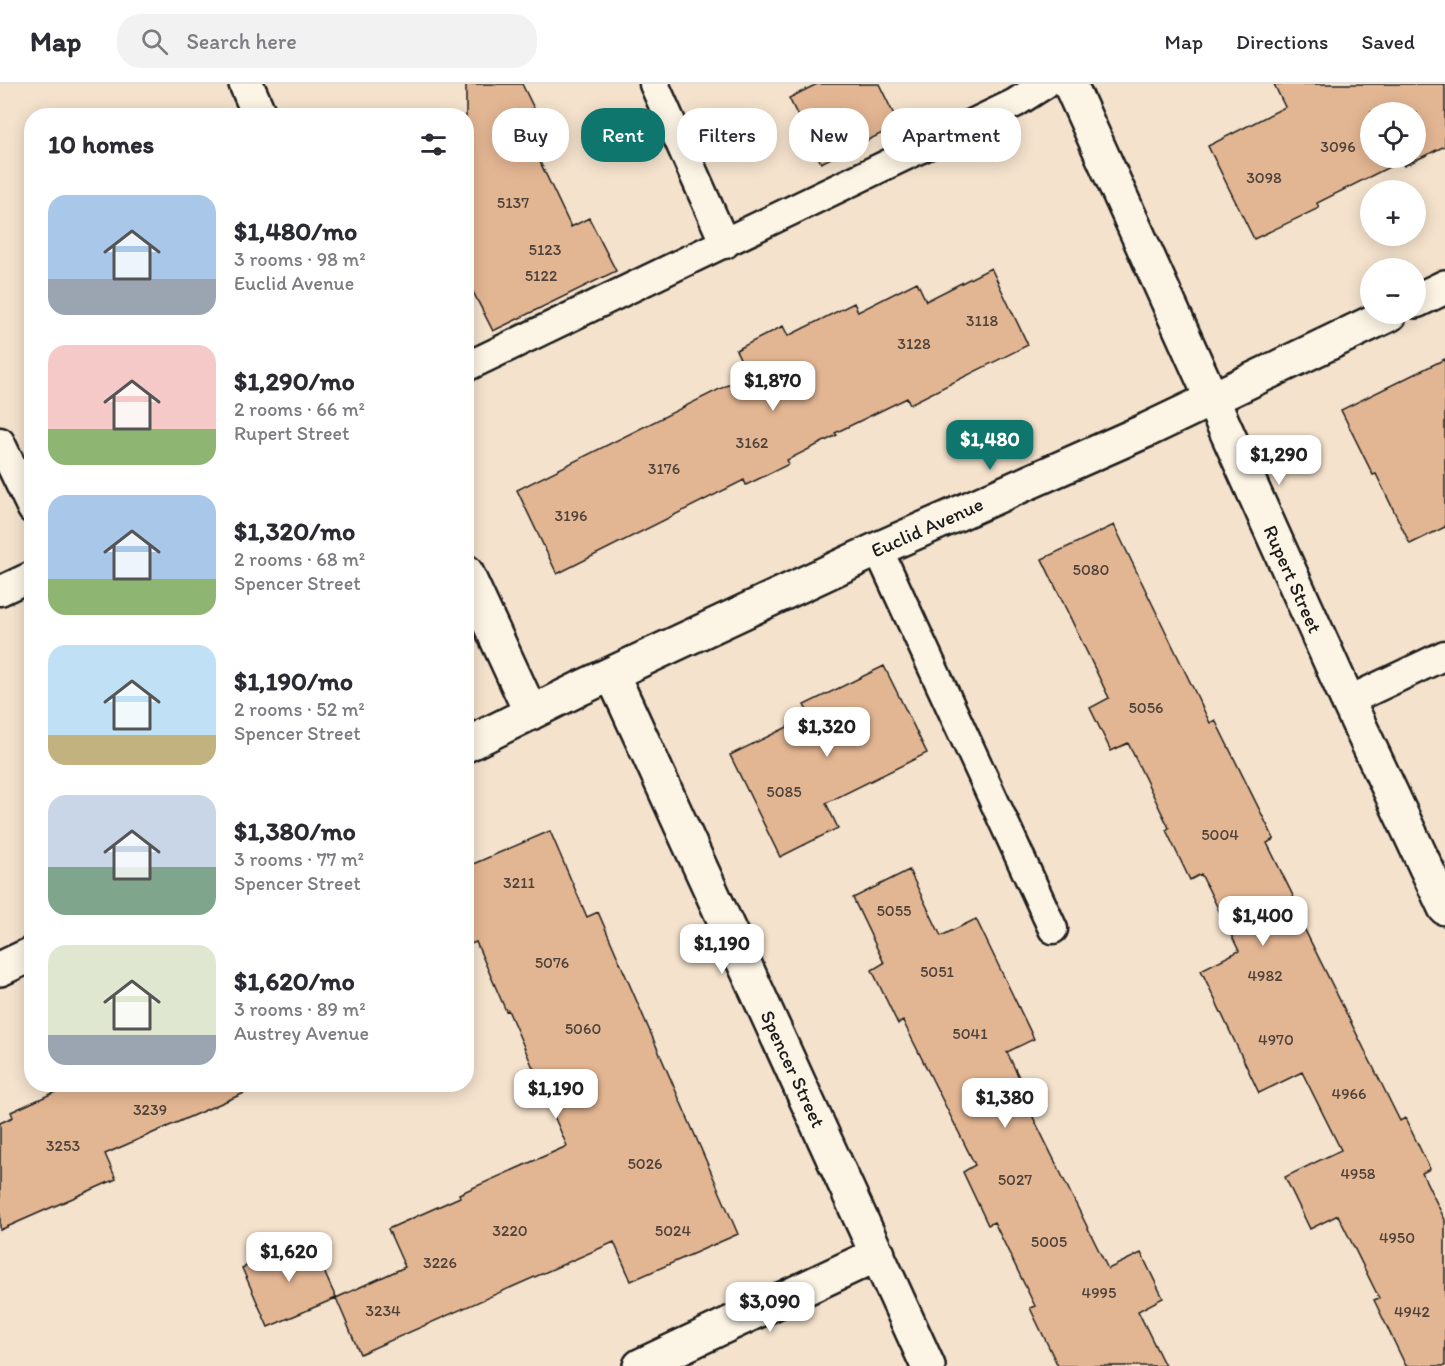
<!DOCTYPE html>
<html lang="en">
<head>
<meta charset="utf-8">
<style>
	:root { --surface:#fff; --page:#f2f2f3; --text:#2b2b33; --muted:#7c7c81; --line:#e1e1e2; --accent:#0f766e }
	body { margin:0; font-family:Itim,sans-serif; background:var(--page); color:var(--text); height:100vh; display:flex; flex-direction:column; font-size:22px; white-space:nowrap }
	* { box-sizing:border-box; margin:0 }
	p { font-size:20px; color:var(--muted) }
	.icon { flex:none; width:33px; height:33px; fill:none; stroke:currentColor; stroke-width:2; stroke-linecap:round; stroke-linejoin:round }
	.map { position:relative; flex:1; overflow:hidden }
	.side { position:absolute; left:24px; top:24px; width:450px; height:984px; display:flex; flex-direction:column; background:var(--surface); border-radius:24px; box-shadow:0 3px 15px #0003 }
	.side>* { flex:none }
	.hud { position:absolute; left:492px; top:24px; width:570px; height:54px; display:flex; gap:12px }
	.fabs { position:absolute; left:1360px; top:18px; display:grid; gap:12px }
	.fabs a { display:grid; place-items:center; width:66px; height:66px; border-radius:50%; background:var(--surface); box-shadow:0 3px 15px #0003; font-size:30px }
	.price { position:absolute; translate:-50% -51px; padding:0 14px; border-radius:12px; background:#fff; color:#222; font-size:20px; line-height:39px; filter:drop-shadow(0 2px 3px #0008) }
	.price::after { content:''; position:absolute; left:50%; top:36px; width:18px; height:14px; margin-left:-9px; background:inherit; clip-path:polygon(0 0,100% 0,50% 100%) }
	.price.selected { background:var(--accent); color:#fff }
	ul { padding:0; list-style:none }
	li { display:flex; align-items:center; gap:18px; height:150px; padding:0 24px }
	li span { display:grid; place-items:center; flex:none; width:168px; height:120px; border-radius:18px; color:#555 }
	li>.icon { margin-inline-start:auto }
	span .icon { width:72px; height:72px; fill:#fffc; stroke-width:1 }
	li b { font-size:26px }
	h2 { display:flex; justify-content:space-between; align-items:center; height:72px; padding:0 24px; font-size:26px }
	.pill { padding:0 21px; border-radius:24px; background:var(--surface); box-shadow:0 3px 15px #0003; font-size:21px; line-height:54px }
	.pill.selected { background:var(--accent); color:#fff }
	header { display:flex; align-items:center; gap:36px; box-sizing:border-box; height:84px; padding:0 30px; background:var(--surface); border-bottom:2px solid var(--line) }
	header strong { font-size:28px }
	nav { display:flex; gap:33px; margin-inline-start:auto; font-size:21px }
	.search { width:420px; height:54px; background:var(--page); display:flex; align-items:center; gap:15px; box-sizing:border-box; padding:0 21px; border-radius:24px; color:var(--muted); font-size:22px }
	.map>svg:first-child { display:block }
	.building { fill:#e3b693; stroke:#1c1c1c; stroke-width:1.5; fill-rule:evenodd }
	.lines { fill:none; stroke-linecap:round; stroke-linejoin:round }
	.lane-casing { stroke:#1c1c1c; stroke-width:33 }
	.street-casing { stroke:#1c1c1c; stroke-width:38 }
	.secondary-casing { stroke:#1c1c1c; stroke-width:38 }
	.lane { stroke:#fcf5e5; stroke-width:28 }
	.street { stroke:#fcf5e5; stroke-width:33 }
	.secondary { stroke:#fcf5e5; stroke-width:33 }
	.labels { text-anchor:middle; dominant-baseline:central; stroke-width:6; stroke-linejoin:round; paint-order:stroke }
	.number-label { font-size:16px; fill:#4e423a }
	.street-label { font-size:20px; fill:#1c1c1c; stroke:#fcf5e5 }
</style>
</head>
<body>
<header>
<strong>Map</strong>
<div class="search"><svg class="icon" aria-label="search" viewBox="0 0 24 24"><circle cx="10" cy="10" r="6"/><path d="M15 15l6 6"/></svg>Search here</div>
<nav><a>Map</a><a>Directions</a><a>Saved</a></nav>
</header>
<div class="map">
<svg width="1445" height="1282" viewBox="0 0 1445 1282">
	<rect width="100%" height="100%" fill="#f4e2cc"/>
	<filter id="ink" filterUnits="userSpaceOnUse"><feTurbulence type="fractalNoise" baseFrequency=".0167" numOctaves="2"/><feDisplacementMap in="SourceGraphic" scale="12" xChannelSelector="R" yChannelSelector="G"/><feConvolveMatrix kernelMatrix="1 2 1 2 8 2 1 2 1" color-interpolation-filters="sRGB"/></filter>
	<g filter="url(#ink)">
		<path class="building" d="M466,0H522L547,51L531,59L571,143L589,134L616,187L493,247L466,194Z
			M817,0H879L899,41L821,79L789,14Z
			M1274,0H1445V62L1404,82L1401,77L1317,119L1319,124L1254,155L1208,62L1285,23ZM1371,28H1416V74H1371Z
			M991,184L1028,261L910,320L907,314L835,349L837,351L787,376L789,380L746,401L744,396L557,490L517,406L748,291L736,266L783,242L788,252L854,219L858,228L917,198L926,217Z
			M1445,275V443L1410,460L1376,390L1373,391L1341,326Z
			M1114,441L1210,639L1215,636L1274,755L1267,759L1300,826L1296,828L1400,1037L1405,1034L1430,1085L1422,1089L1445,1136V1282H1406L1374,1216L1379,1214L1338,1131L1310,1145L1285,1093L1341,1066L1302,988L1259,1009L1201,886L1239,867L1201,790L1190,796L1166,746L1169,744L1128,659L1111,667L1090,624L1109,614L1042,475Z
			M884,582L927,669L826,719L838,744L780,773L730,671L810,632L804,621Z
			M550,747L587,833L598,828L738,1150L631,1197L614,1158L360,1270L336,1214L405,1183L388,1145L460,1113L459,1110L567,1062L508,926L506,927L476,858L466,862V783Z
			M909,786L941,852L976,835L1034,955L1007,968L1035,1027L1031,1029L1072,1112L1108,1185L1141,1169L1163,1214L1138,1227L1165,1282H1058L1030,1224L1035,1222L994,1138L988,1141L963,1088L975,1081L903,937L898,940L872,886L884,879L853,814Z
			M73,1000H265L105,1070L116,1095L0,1146V1039L13,1033L11,1028Z
			M309,1154L336,1214L268,1243L242,1184Z"/>
		<g class="lines">
			<g class="lane-casing">
				<path id="lane" d="M654,0L725,160
					M466,283L1015,19L1045,0
					M0,358L32,425
					M878,465L1053,845
					M0,507L32,492
					M1348,617L1445,571"/>
			</g>
			<g class="street-casing">
				<path id="street" d="M246,0L260,32
					M1416,217L1445,203
					M466,488L531,629
					M612,590L928,1282
					M466,661L581,604L878,465L1147,346L1390,230
					M0,885L32,870
					M640,1282L878,1170"/>
			</g>
			<g class="secondary-casing">
				<path id="secondary" d="M1070,0L1348,617L1445,824"/>
			</g>
			<use href="#lane" class="lane"/>
			<use href="#street" class="street"/>
			<use href="#secondary" class="secondary"/>
		</g>
	</g>
	<g class="labels">
		<g class="number-label">
			<text x="1338" y="62">3096</text>
			<text x="1264" y="93">3098</text>
			<text x="513" y="118">5137</text>
			<text x="545" y="165">5123</text>
			<text x="541" y="191">5122</text>
			<text x="982" y="236">3118</text>
			<text x="914" y="259">3128</text>
			<text x="752" y="358">3162</text>
			<text x="664" y="384">3176</text>
			<text x="571" y="431">3196</text>
			<text x="1091" y="485">5080</text>
			<text x="1146" y="623">5056</text>
			<text x="784" y="707">5085</text>
			<text x="1220" y="750">5004</text>
			<text x="519" y="798">3211</text>
			<text x="894" y="826">5055</text>
			<text x="552" y="878">5076</text>
			<text x="937" y="887">5051</text>
			<text x="1265" y="891">4982</text>
			<text x="583" y="944">5060</text>
			<text x="970" y="949">5041</text>
			<text x="1276" y="955">4970</text>
			<text x="1349" y="1009">4966</text>
			<text x="150" y="1025">3239</text>
			<text x="63" y="1061">3253</text>
			<text x="645" y="1079">5026</text>
			<text x="1358" y="1089">4958</text>
			<text x="1015" y="1095">5027</text>
			<text x="510" y="1146">3220</text>
			<text x="673" y="1146">5024</text>
			<text x="1397" y="1153">4950</text>
			<text x="1049" y="1157">5005</text>
			<text x="440" y="1178">3226</text>
			<text x="1099" y="1208">4995</text>
			<text x="383" y="1226">3234</text>
			<text x="1412" y="1227">4942</text>
		</g>
		<g class="street-label">
			<text transform="translate(927 443) rotate(-24)">Euclid Avenue</text>
			<text transform="translate(1293 495) rotate(66)">Rupert Street</text>
			<text transform="translate(793 985) rotate(65)">Spencer Street</text>
		</g>
	</g>
</svg>
<div class="fabs">
<a><svg class="icon" aria-label="locate" viewBox="0 0 24 24"><circle cx="12" cy="12" r="6"/><path d="M12 2v4M12 18v4M2 12h4M18 12h4"/></svg></a>
<a>+</a>
<a>−</a>
</div>
<b class="price" style="left:773px;top:328px">$1,870</b>
<b class="price selected" style="left:990px;top:387px">$1,480</b>
<b class="price" style="left:1279px;top:402px">$1,290</b>
<b class="price" style="left:827px;top:674px">$1,320</b>
<b class="price" style="left:1263px;top:863px">$1,400</b>
<b class="price" style="left:722px;top:891px">$1,190</b>
<b class="price" style="left:556px;top:1036px">$1,190</b>
<b class="price" style="left:1005px;top:1045px">$1,380</b>
<b class="price" style="left:289px;top:1199px">$1,620</b>
<b class="price" style="left:770px;top:1249px">$3,090</b>
<div class="hud">
<a class="pill">Buy</a>
<a class="pill selected">Rent</a>
<a class="pill">Filters</a>
<a class="pill">New</a>
<a class="pill">Apartment</a>
</div>
<section class="side">
<h2>10 homes<svg class="icon" aria-label="filters" viewBox="0 0 24 24"><path d="M4 7h16M4 17h16"/><circle cx="9" cy="7" r="2"/><circle cx="15" cy="17" r="2"/></svg></h2>
<ul>
<li><span style="background:linear-gradient(#a9c7e8 70%,#9aa5b1 0)"><svg class="icon" aria-label="home" viewBox="0 0 24 24"><path d="M3 11l9-7 9 7M6 9v11h12V9"/></svg></span><div><b>$1,480/mo</b><p>3 rooms · 98 m²</p><p>Euclid Avenue</p></div></li>
<li><span style="background:linear-gradient(#f6c9c9 70%,#8fb573 0)"><svg class="icon" aria-label="home" viewBox="0 0 24 24"><path d="M3 11l9-7 9 7M6 9v11h12V9"/></svg></span><div><b>$1,290/mo</b><p>2 rooms · 66 m²</p><p>Rupert Street</p></div></li>
<li><span style="background:linear-gradient(#a9c7e8 70%,#8fb573 0)"><svg class="icon" aria-label="home" viewBox="0 0 24 24"><path d="M3 11l9-7 9 7M6 9v11h12V9"/></svg></span><div><b>$1,320/mo</b><p>2 rooms · 68 m²</p><p>Spencer Street</p></div></li>
<li><span style="background:linear-gradient(#bfe0f5 75%,#c2b280 0)"><svg class="icon" aria-label="home" viewBox="0 0 24 24"><path d="M3 11l9-7 9 7M6 9v11h12V9"/></svg></span><div><b>$1,190/mo</b><p>2 rooms · 52 m²</p><p>Spencer Street</p></div></li>
<li><span style="background:linear-gradient(#c9d6e8 60%,#7fa58c 0)"><svg class="icon" aria-label="home" viewBox="0 0 24 24"><path d="M3 11l9-7 9 7M6 9v11h12V9"/></svg></span><div><b>$1,380/mo</b><p>3 rooms · 77 m²</p><p>Spencer Street</p></div></li>
<li><span style="background:linear-gradient(#dfe7d0 75%,#9aa5b1 0)"><svg class="icon" aria-label="home" viewBox="0 0 24 24"><path d="M3 11l9-7 9 7M6 9v11h12V9"/></svg></span><div><b>$1,620/mo</b><p>3 rooms · 89 m²</p><p>Austrey Avenue</p></div></li>
</ul>
</section>
</div>
</body>
</html>
